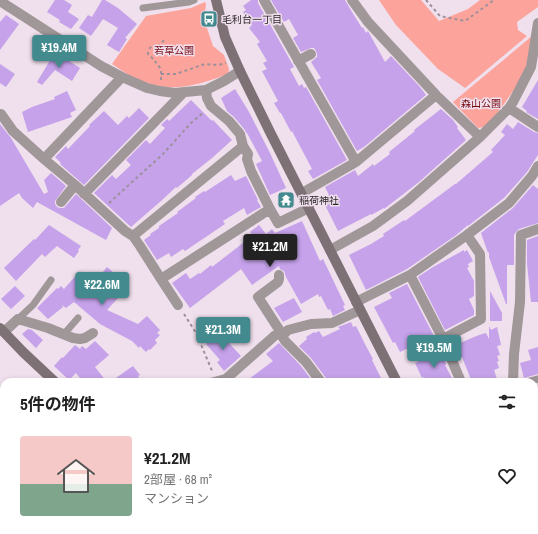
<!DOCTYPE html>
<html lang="ja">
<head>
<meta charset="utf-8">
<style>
	:root { --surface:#fff; --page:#f6f6f6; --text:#222; --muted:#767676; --accent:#428a8e }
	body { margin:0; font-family:"Archivo Narrow","Noto Sans JP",sans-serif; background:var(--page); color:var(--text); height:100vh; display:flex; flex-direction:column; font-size:15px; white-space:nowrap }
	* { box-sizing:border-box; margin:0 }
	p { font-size:13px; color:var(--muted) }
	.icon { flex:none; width:22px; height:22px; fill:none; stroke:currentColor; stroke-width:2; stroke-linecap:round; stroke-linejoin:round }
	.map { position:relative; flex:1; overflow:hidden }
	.panel { position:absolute; left:0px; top:378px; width:538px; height:156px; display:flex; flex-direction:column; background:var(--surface); border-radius:12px 12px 0 0; box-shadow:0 2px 6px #0003 }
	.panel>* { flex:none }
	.price { position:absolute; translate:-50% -34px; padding:0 9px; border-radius:4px; background:var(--accent); color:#fff; font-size:13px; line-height:26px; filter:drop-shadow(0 1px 2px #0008) }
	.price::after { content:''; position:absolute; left:50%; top:24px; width:12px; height:9px; margin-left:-6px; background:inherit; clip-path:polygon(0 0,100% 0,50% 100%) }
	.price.selected { background:#222; color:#fff }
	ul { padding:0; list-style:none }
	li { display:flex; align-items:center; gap:12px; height:100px; padding:0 20px }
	li span { display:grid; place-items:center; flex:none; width:112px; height:80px; border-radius:4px; color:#555 }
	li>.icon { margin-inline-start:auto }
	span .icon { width:48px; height:48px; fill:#fffc; stroke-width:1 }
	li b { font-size:17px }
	h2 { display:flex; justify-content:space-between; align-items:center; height:48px; padding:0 20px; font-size:17px }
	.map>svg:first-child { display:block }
	.green { fill:#fca49b }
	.building { fill:#c5a2ea }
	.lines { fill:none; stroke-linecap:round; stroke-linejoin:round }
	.path { stroke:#9d909a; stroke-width:2; stroke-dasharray:3 3; stroke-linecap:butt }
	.lane { stroke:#a09799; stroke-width:7 }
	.street { stroke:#a09799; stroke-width:10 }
	.secondary { stroke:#7e7175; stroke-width:10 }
	.labels { text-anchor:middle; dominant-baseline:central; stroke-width:3; stroke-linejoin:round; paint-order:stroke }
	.poi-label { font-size:10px; fill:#2e282d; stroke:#f0dfec; text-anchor:start }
	.park-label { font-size:10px; fill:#74080f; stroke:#f0dfec }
</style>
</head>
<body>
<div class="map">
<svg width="538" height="534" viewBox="0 0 538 534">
	<rect width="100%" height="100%" fill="#f0dfec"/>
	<path class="green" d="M379,0H421L439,21L468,9L480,0H538V7L517,22L518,30L527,36L465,88L438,69L396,25Z
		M205,2L206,4L204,19L213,46L224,55L229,69L228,74C192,88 165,94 130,76C124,72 118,68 112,64L146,16L191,8Z
		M532,36L527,67L521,80L494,118L484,127L478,128L453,102Z"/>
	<path class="building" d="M55,0H64L72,5L68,12L79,19L71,29L59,22L60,20L47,12Z
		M102,0H105L118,8L137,24L125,38L127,39L119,52L107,45L118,28L103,19L91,36L79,28L88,15L92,17Z
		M251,0H258V3L294,67L290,69L299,86L302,84L304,88L306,87L347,160L313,179L308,171L312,169L292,131L291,132L281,113H280L274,103L278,101L262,71L267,69L263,63L267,61L257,44L260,42L249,28L252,25L243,12L246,10L243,6Z
		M271,0H345L352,12L362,28L363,27L366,33L368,31L385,62L391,56L420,87L426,95L364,147L357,151L317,80L321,78L311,62L317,57V54L316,51L314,48H311L301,52L293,38L298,35L289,19L284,22Z
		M6,15L19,24L0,50V22Z
		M55,52L80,68L72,81L55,70L42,85L37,82Z
		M0,64L15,74L6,87L0,83Z
		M538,80V119L526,112L527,111L522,107Z
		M235,89L249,112L270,153L286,188L270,195L256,164L262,161L247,133V134L245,130L234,117L227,111L221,98Z
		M67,91L76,110L70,113L72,117L28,132L22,112L32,107L55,99L54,97Z
		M191,100L212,121L213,120L232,140L212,158L192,174V175L177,188L176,187L161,201L131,227L94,193L112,175L116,179L131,165L126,160L146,140L150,144L165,128L161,125L167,119L169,121Z
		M139,108L149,118L84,185L60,164L61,163L55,157L66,146L68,149L90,126L89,125L104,111L118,125L127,116L129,118Z
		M441,109L453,120L458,127L457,128L466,140L419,182L384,209V208L371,215V214L338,231L322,199L329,195L325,187L355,170L358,176L373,164L374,166L390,154L389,152L415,131L414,130Z
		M518,122L534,132L538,133V155L527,172L504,198L468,226V225L455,236L407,269L366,290L349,255L371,244L384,236L383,234L404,220L405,221L455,184H456L493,152L491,150L505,135L501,132L507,124L513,129Z
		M0,124L11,138L44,194L48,192L44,180L51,173L66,186L55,201V204L57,207L60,208H64L76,194L112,228L106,240L37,202L33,208L22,198L19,193L0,206Z
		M231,175L235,181L246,176L258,200H257L261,207L247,215L244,208L223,221L225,224L185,251L183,249L171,257L169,253L157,260L144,240L151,235L150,234L159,228V226L178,213L177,212L196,198L195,197L204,191L205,192Z
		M533,185L538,189V223L519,229L516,232L514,235V265H507V304H506L489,257V252L488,253L481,233L513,208Z
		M302,221L320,261L323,259L345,305L343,306L345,310L333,316L330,309L328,310L321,296L319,297L318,294L301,304L286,277L284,271L280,269L279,266L252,285L241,269L190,308L172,283L186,273L190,279L199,273L200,274L211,265L212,267L234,250L253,235L250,232L259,225L266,234L272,229L275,233Z
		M49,225L81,246L78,250L79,251L74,258L57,246L45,257L42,254L16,281L4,268L34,239L35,240Z
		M538,236V302H531L527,264V240Z
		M464,250V252L467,250L473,261L468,264L469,267L467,268L474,281V296L469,299L474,310V315L445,330L418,277L433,267Z
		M107,267L129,286L107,310L138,324L147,316L160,330L157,333L160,335L155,340L157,343L150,350L149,349L146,352L140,346L139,348L132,341L100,324L74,302L66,308L62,305L63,307L48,319L37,308L57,288L58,289L61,286L64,289L80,271L86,279L94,274L98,278Z
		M407,284L434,336L400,352L395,342L393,343L374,307L392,298L389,293Z
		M15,286L25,296L11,309L1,299Z
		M490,291L502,313V321H490Z
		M294,298L302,312L283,322L274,308Z
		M351,322L353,327L356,326L366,346L373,359L372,360L383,382H327L326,378L311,358L299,346L307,339L306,337L314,332L315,333L319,331L323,337L340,329L338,327Z
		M489,326L491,330L497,327L501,345L497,346L500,355L497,356L499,361L497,362L499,368L494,370L498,382H472L462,357L458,359L453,346L479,335L486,333L489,339Z
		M28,329L32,330L43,340L36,348L22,334Z
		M223,331L230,339L227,341L241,356L224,371L217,362L220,360L206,344L218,333L220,335Z
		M95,341L109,355L95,367L107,382H83L76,373L69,380L54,366L62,357L63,358L75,345L80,349L82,346L86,349Z
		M279,343L301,366L313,382H245L273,361L266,354Z
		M538,347V374L524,378L520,363L531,360L528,350Z
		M441,351L446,364L445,365L454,382H426L424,377L422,378L415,363Z
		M133,366L140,375L138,376L139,377L138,378L142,382H110Z"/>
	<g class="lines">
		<path class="path" d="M426,0L440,16L465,21L494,0
			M205,25L210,23
			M161,74H176L205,64L218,65L226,63
			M161,80V69C156,63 154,59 148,54C148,51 150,47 153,45L157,48L164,40
			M109,203L163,154L191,123L204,112
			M184,314L196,333L213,373
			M517,530L518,534"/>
		<path class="lane" d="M143,8L189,2L194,0
			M18,319L33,305L51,280
			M64,334L78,318
			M209,382L228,377
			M527,382L538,379
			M392,534L398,530"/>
		<path class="street" d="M264,0L356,162
			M352,0L368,22L436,95L480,137
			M0,1L101,66L122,77L147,88L160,91L175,93L206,90L224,81L240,71
			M298,61L311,54
			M206,90L207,98L211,106L229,121L240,134L243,146L248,154L247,159L251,171L270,209L278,223L309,208
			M509,108L538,127
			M0,114H1L13,131L44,159L122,77
			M44,159L75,185L125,231L133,236L140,246L161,279L178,305
			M302,193L356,162L436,95
			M84,194L184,92
			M61,202L75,185
			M133,236L243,146
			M330,250L373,226L407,201L480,137L509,108L513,102L531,67L538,23
			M279,275V279L278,282L258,297L280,331L282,336
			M410,275L443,339L461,382
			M161,279L270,209
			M356,302L410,275L467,235L509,203L532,176L538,166
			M4,332L18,319L48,328L73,338L80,339L85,338L93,333
			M443,339L479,320L481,319L480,254L467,235
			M228,377L280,331
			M321,382L306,362L285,341L282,336L288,330L311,324L332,323L360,310
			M513,382L514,354L520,302L521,235L538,229
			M0,490L4,486"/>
		<path class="secondary" d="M216,0L225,37L240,71L270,132L397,382
			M0,328L23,352L55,382
			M192,530L197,534
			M446,530V534"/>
	</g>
	<defs>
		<g id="bus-square" transform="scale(0.9)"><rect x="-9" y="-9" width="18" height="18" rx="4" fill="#428a8e" stroke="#f0dfec"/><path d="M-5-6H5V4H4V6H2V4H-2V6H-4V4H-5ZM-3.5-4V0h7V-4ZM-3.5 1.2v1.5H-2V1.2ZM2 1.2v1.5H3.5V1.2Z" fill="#fff"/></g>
		<g id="temple-square" transform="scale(0.9)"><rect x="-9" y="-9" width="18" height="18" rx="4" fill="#428a8e" stroke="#f0dfec"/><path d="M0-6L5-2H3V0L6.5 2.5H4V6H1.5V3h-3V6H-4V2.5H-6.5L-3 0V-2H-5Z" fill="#fff"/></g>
	</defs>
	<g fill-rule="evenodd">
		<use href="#bus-square" x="209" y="19"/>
		<use href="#temple-square" x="286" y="200"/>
	</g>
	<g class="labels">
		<g class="poi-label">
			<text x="222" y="19">毛利台一丁目</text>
			<text x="299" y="200">稲荷神社</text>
		</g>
		<g class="park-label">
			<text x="174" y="50">若草公園</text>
			<text x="481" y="103">森山公園</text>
		</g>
	</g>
</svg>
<b class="price" style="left:59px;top:69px">¥19.4M</b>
<b class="price selected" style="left:270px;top:268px">¥21.2M</b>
<b class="price" style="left:102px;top:306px">¥22.6M</b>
<b class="price" style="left:223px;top:351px">¥21.3M</b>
<b class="price" style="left:434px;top:369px">¥19.5M</b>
<section class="panel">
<h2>5件の物件<svg class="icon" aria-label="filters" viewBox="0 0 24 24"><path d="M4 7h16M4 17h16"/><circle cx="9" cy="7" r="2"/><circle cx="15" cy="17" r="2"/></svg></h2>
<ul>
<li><span style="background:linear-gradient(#f6c9c9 60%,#7fa58c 0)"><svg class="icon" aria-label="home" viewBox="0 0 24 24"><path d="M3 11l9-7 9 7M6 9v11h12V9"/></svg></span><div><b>¥21.2M</b><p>2部屋 · 68 m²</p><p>マンション</p></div><svg class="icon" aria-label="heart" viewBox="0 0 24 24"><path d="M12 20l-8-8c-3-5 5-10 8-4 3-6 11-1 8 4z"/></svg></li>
</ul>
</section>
</div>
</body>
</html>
